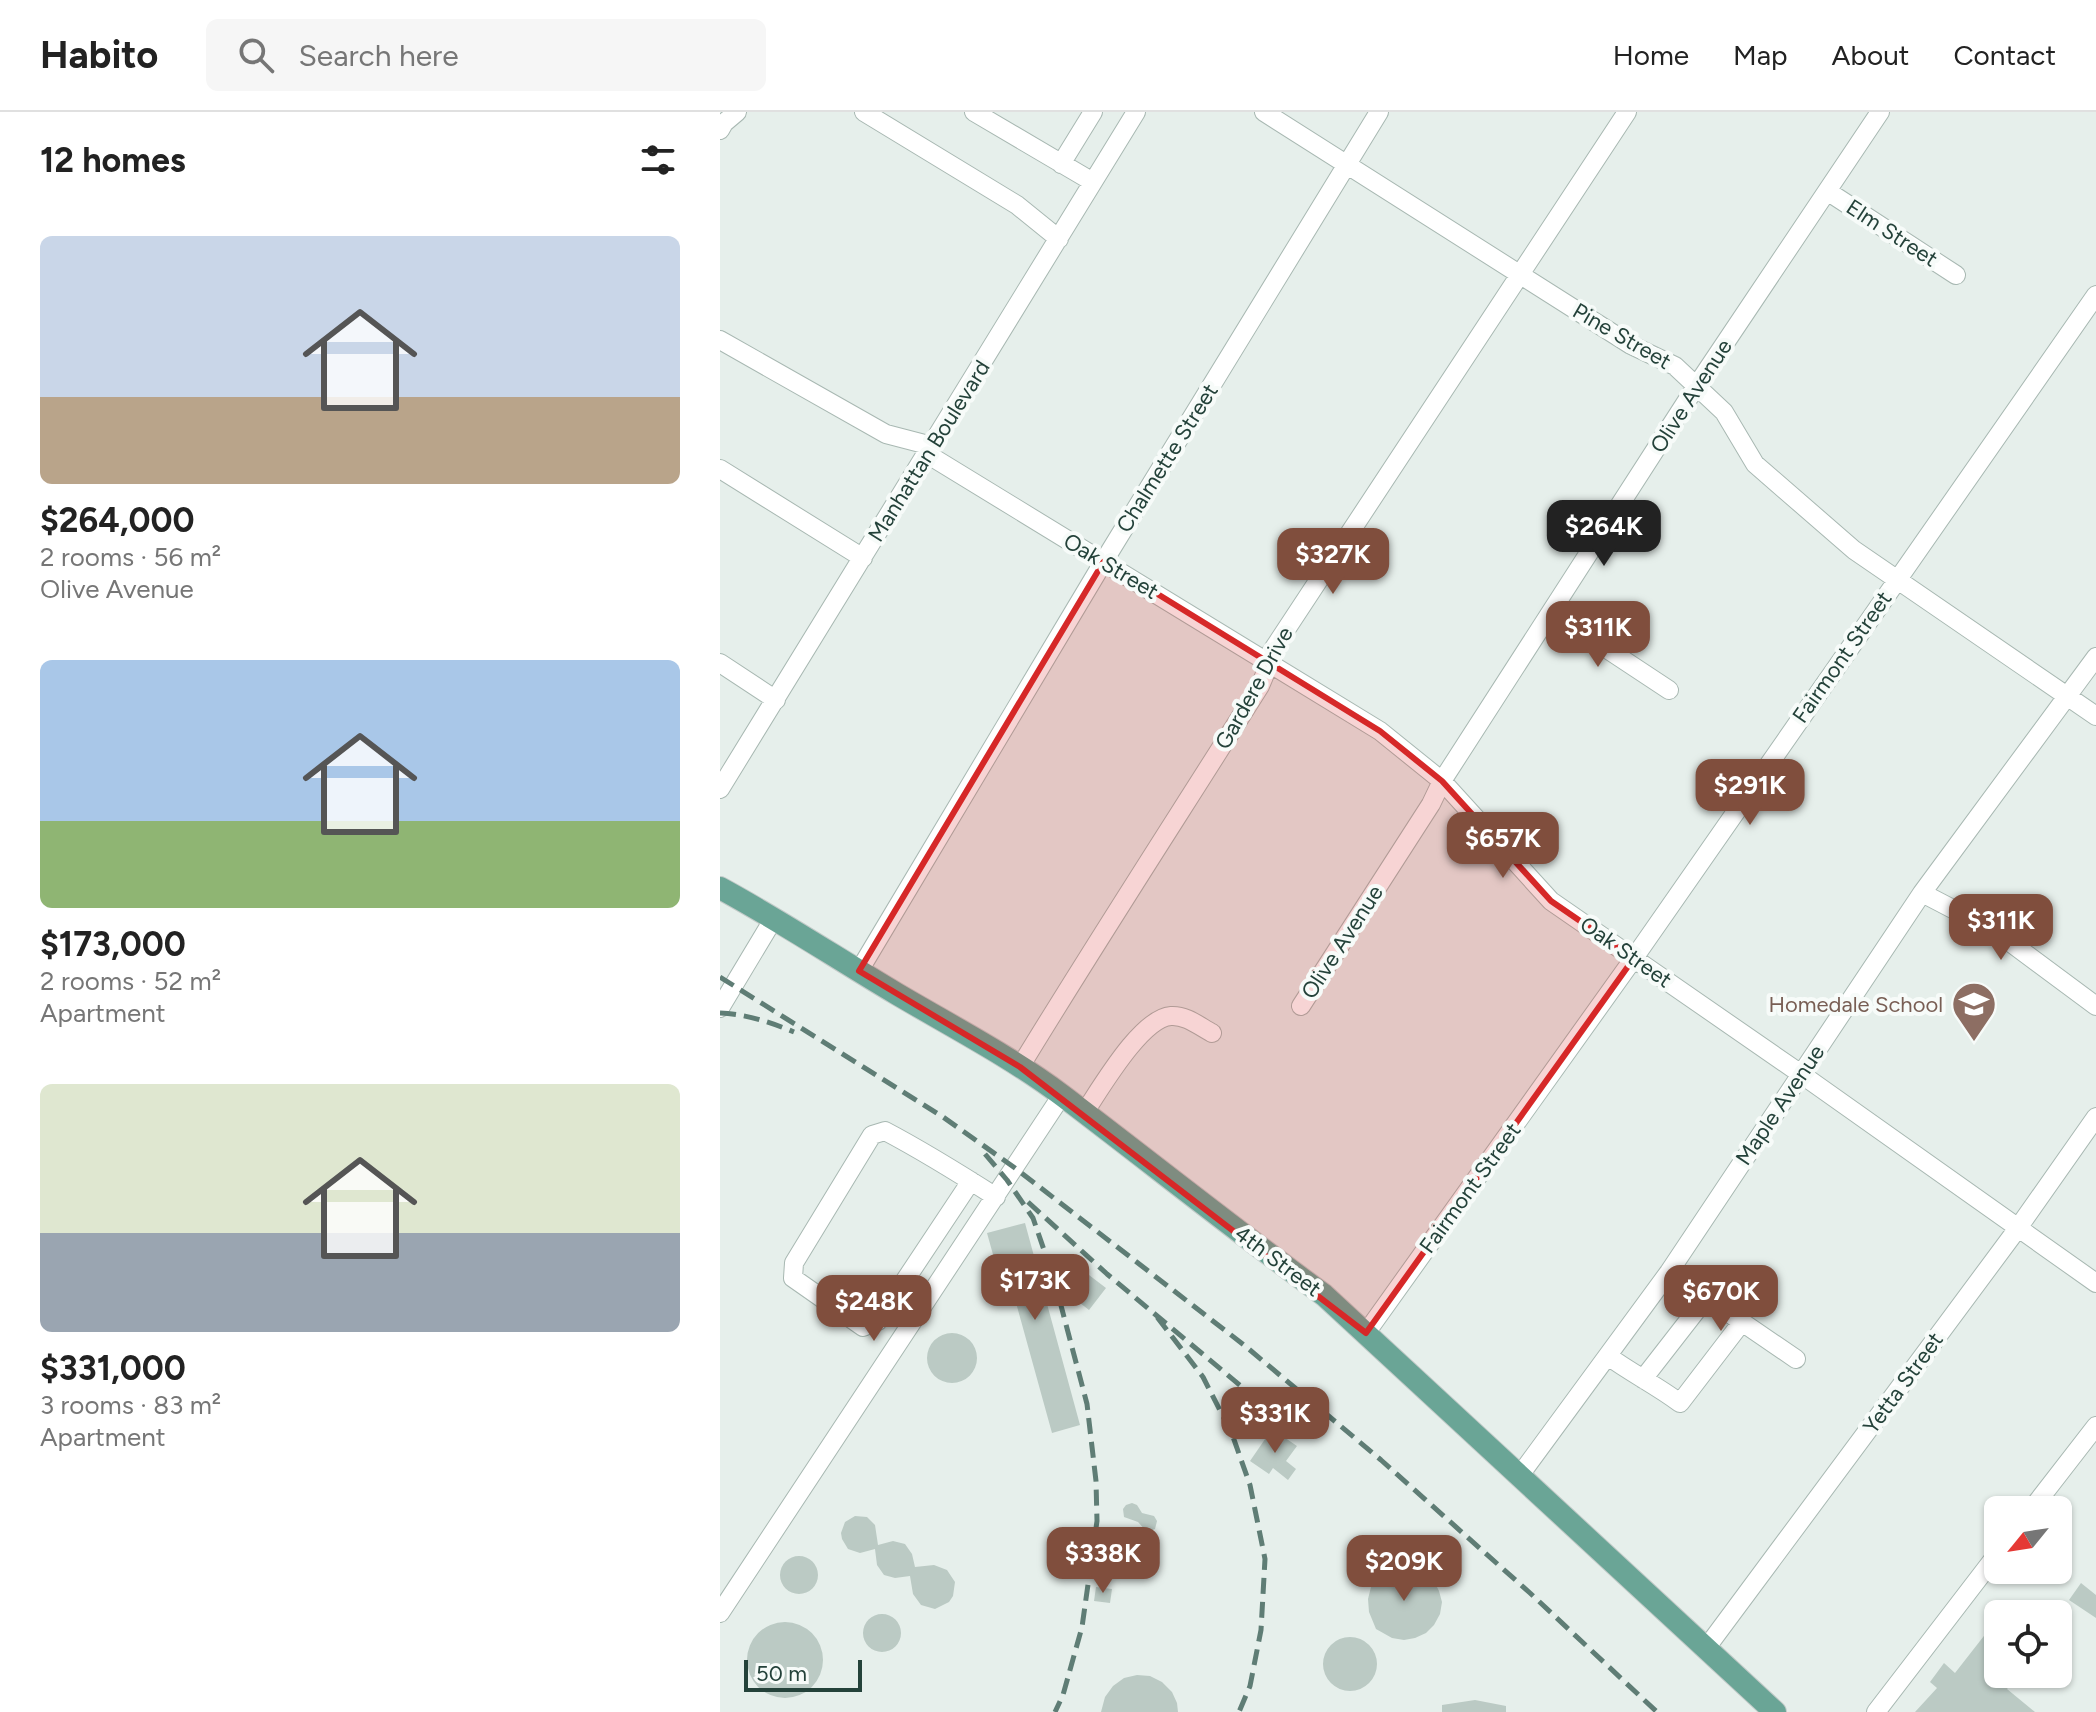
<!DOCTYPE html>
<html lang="en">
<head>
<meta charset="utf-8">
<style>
	:root { --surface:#fff; --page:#f6f6f6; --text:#222; --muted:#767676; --line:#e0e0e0; --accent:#804e3d }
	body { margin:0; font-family:Figtree,sans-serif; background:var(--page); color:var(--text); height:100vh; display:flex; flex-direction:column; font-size:30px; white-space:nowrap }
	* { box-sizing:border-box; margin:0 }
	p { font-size:26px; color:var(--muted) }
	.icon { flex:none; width:44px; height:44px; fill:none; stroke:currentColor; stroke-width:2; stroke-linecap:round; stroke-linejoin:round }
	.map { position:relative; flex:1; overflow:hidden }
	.side { display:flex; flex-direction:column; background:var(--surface); width:720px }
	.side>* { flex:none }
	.needle { width:52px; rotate:240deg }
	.buttons { position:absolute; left:1264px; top:1384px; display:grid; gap:16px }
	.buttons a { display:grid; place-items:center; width:88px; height:88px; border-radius:12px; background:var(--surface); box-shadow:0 2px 6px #0004; font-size:40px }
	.scale { position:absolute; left:24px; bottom:20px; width:118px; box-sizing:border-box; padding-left:8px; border:4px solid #24423a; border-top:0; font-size:22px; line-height:28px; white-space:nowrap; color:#24423a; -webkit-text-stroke:6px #f7fbf9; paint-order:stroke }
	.price { position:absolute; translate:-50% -68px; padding:0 18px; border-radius:16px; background:var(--accent); color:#fff; font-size:26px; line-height:52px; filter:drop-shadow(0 2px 4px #0008) }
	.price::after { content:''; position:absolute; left:50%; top:48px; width:24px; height:18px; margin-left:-12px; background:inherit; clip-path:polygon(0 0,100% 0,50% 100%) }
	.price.current { background:#222; color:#fff }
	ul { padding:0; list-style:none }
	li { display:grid; align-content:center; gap:16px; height:424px; padding:0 40px }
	li span { display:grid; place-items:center; height:248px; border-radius:12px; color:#555 }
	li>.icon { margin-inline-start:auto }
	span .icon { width:144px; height:144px; fill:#fffc; stroke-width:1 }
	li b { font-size:34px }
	h2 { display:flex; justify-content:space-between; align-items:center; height:96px; padding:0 40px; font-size:34px }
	header { display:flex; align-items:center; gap:48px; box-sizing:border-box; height:112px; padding:0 40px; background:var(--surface); border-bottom:2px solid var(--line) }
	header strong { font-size:38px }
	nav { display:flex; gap:44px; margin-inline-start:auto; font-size:28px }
	.search { width:560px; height:72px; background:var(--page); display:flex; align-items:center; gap:20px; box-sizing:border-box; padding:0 28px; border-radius:12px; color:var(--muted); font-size:30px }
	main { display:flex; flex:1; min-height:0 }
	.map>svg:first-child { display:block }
	.building { fill:#bbcac4 }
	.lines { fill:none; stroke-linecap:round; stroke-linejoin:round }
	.minor-casing { stroke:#a8b8b2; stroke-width:20 }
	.major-casing { stroke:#c2cac8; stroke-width:24 }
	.minor { stroke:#fff; stroke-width:18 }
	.major { stroke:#6aa596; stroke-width:22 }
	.rail { stroke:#5f7d75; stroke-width:5; stroke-dasharray:16 8; stroke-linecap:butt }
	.marked { fill:#d62828; fill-opacity:0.2; stroke:#d62828; stroke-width:6; stroke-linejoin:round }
	.labels { text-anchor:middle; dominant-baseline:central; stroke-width:8; stroke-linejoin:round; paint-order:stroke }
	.street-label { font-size:22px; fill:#24423a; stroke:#f7fbf9 }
	.education-label { font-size:22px; fill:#785e54; stroke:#f7fbf9; text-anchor:end }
</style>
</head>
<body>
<header>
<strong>Habito</strong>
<div class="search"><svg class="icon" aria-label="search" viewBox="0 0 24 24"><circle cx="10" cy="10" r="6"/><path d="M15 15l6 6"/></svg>Search here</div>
<nav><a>Home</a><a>Map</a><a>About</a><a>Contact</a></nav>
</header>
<main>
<section class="side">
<h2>12 homes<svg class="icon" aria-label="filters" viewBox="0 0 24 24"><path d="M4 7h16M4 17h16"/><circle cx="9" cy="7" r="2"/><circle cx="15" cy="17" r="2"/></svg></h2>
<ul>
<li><span style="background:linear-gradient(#c9d6e8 65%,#b9a48a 0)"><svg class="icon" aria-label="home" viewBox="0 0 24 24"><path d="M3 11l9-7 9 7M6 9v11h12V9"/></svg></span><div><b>$264,000</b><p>2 rooms · 56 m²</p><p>Olive Avenue</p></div></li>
<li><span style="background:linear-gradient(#a9c7e8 65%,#8fb573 0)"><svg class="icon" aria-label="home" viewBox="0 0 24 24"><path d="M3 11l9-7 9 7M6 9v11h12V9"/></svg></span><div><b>$173,000</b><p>2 rooms · 52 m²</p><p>Apartment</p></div></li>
<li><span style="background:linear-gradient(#dfe7d0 60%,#9aa5b1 0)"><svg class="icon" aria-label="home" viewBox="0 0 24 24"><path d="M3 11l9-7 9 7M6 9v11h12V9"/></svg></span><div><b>$331,000</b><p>3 rooms · 83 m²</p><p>Apartment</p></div></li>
</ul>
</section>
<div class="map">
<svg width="1376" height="1600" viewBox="0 0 1376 1600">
	<rect width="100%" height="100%" fill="#e6efeb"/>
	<path class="building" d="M305,1111L360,1313L332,1321L293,1180L284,1182L267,1121Z
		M352,1150L386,1176L369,1198L346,1180L352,1173L341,1164Z
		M207 1246a25 25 0 1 1 50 0a25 25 0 1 1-50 0Z
		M552,1317L577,1334L566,1349L576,1357L568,1368L553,1356L549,1362L530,1349Z
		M412,1391L417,1393L422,1401L434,1404L437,1409L435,1417L427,1420L418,1410L404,1405L403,1397L406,1393Z
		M135,1404L147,1405L155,1413L158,1433L173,1429L185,1432L192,1442L195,1455L214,1453L227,1458L235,1470L233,1484L229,1490L215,1497L201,1493L193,1482L190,1464L175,1466L164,1463L157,1453L155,1437L140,1441L128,1437L122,1427L121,1421L125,1410Z
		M60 1463a19 19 0 1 1 38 0a19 19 0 1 1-38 0Z
		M680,1454L693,1455L705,1460L714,1469L719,1479L722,1490L720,1502L714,1513L706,1521L695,1526L684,1528L672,1526L656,1517L649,1500L648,1487L651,1475L658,1465L668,1457Z
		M1361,1471L1376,1483V1506L1349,1488Z
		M376,1475L392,1477L390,1491L374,1489Z
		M143 1521a19 19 0 1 1 38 0a19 19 0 1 1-38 0Z
		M27 1548a38 38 0 1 1 76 0a38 38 0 1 1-76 0Z
		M1267,1520L1278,1530V1562H1299L1287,1577L1315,1600H1195L1217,1576L1210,1570L1224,1551L1235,1561Z
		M603 1552a27 27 0 1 1 54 0a27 27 0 1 1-54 0Z
		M417,1563L430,1564L442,1570L452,1580L457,1591L458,1600H381L385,1585L393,1574L404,1566Z
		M755,1588L786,1594V1600H722V1593Z"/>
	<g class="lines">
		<g class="minor-casing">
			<path id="minor" d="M144,0L297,93L339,127
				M254,0L373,70
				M544,0L911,233L955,254L1004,300L1035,352L1134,438L1376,604
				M0,18L4,11L17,0
				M341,52L373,0
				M1107,79L1236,163
				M0,228L166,322L212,334
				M207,342L660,619L722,669L831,789L1081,962L1376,1171
				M0,357L143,446
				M831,500L949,578
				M0,551L56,588
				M0,677L416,0
				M1202,781L1275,819L1376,894
				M139,859L384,449L659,0
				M581,894L711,692L722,669L977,273L1160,0
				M0,896L54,806
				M300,955C378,827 460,701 540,574L545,562L546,548L907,0
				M364,1001C381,976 421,906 451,904C466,903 479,914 492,921
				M251,1069L158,1209L143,1215L73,1166L74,1151L152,1023L165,1019C203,1039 240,1062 276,1085
				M949,1160L1076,1247
				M646,1221L914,846L1376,183
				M888,1244C911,1261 936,1273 960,1291L1022,1210
				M923,1267L986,1186
				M800,1363L949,1160L1202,781L1376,545
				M1311,1398L1376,1314
				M0,1501L342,983
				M987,1535L1298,1116L1376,1005
				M1156,1600L1278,1441"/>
		</g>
		<g class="major-casing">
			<path id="major" d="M0,776C61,809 118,847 177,882C233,915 291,945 343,984C430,1050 515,1118 604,1183L1055,1600"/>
		</g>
		<use href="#minor" class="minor"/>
		<use href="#major" class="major"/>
		<path class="rail" d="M0,865L223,1005L295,1056L524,1233L661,1348L810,1481L937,1600
			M0,901C26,902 50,910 74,920
			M265,1042L287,1068L313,1106L334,1167L367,1292L376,1369L377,1409L362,1515L343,1583L335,1600
			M308,1090L387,1162L534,1285
			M437,1205L483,1265L512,1322L530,1373L545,1447L541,1518L530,1574L519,1600"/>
	</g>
	<path class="marked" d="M384,449L660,619L722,669L831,789L914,846L646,1221L300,955L139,859Z"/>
	<defs>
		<g id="school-pin" transform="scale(2.3)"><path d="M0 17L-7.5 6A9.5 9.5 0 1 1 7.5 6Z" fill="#8d6e63" stroke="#f7fbf9"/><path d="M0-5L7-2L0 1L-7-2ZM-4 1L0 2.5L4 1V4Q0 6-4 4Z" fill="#fff"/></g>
	</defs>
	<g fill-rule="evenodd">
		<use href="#school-pin" x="1254" y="892"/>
	</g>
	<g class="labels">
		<g class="street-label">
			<text transform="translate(1172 121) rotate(33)">Elm Street</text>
			<text transform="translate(902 224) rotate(30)">Pine Street</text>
			<text transform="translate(971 284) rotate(-57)">Olive Avenue</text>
			<text transform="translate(209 339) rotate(-58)">Manhattan Boulevard</text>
			<text transform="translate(447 346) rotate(-58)">Chalmette Street</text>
			<text transform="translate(391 454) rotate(31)">Oak Street</text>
			<text transform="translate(1122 545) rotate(-55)">Fairmont Street</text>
			<text transform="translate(534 576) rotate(-61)">Gardere Drive</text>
			<text transform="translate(622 830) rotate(-57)">Olive Avenue</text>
			<text transform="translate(906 840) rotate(35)">Oak Street</text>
			<text transform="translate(1060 993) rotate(-56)">Maple Avenue</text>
			<text transform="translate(750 1076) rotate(-54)">Fairmont Street</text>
			<text transform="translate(558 1149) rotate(37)">4th Street</text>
			<text transform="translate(1183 1271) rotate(-54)">Yetta Street</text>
		</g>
		<g class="education-label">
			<text x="1223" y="892">Homedale School</text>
		</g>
	</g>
</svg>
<div class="buttons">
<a><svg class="needle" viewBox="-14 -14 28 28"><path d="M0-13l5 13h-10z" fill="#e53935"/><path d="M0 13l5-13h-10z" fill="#767676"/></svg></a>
<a><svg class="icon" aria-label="locate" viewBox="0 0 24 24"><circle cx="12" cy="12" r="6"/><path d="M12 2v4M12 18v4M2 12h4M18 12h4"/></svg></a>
</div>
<div class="scale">50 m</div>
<b class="price current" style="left:884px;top:456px">$264K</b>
<b class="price" style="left:613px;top:484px">$327K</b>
<b class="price" style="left:878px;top:557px">$311K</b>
<b class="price" style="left:1030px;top:715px">$291K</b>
<b class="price" style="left:783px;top:768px">$657K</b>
<b class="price" style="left:1281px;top:850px">$311K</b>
<b class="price" style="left:315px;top:1210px">$173K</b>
<b class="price" style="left:1001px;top:1221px">$670K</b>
<b class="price" style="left:154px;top:1231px">$248K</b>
<b class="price" style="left:555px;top:1343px">$331K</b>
<b class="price" style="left:383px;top:1483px">$338K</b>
<b class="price" style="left:684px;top:1491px">$209K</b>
</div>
</main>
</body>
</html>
